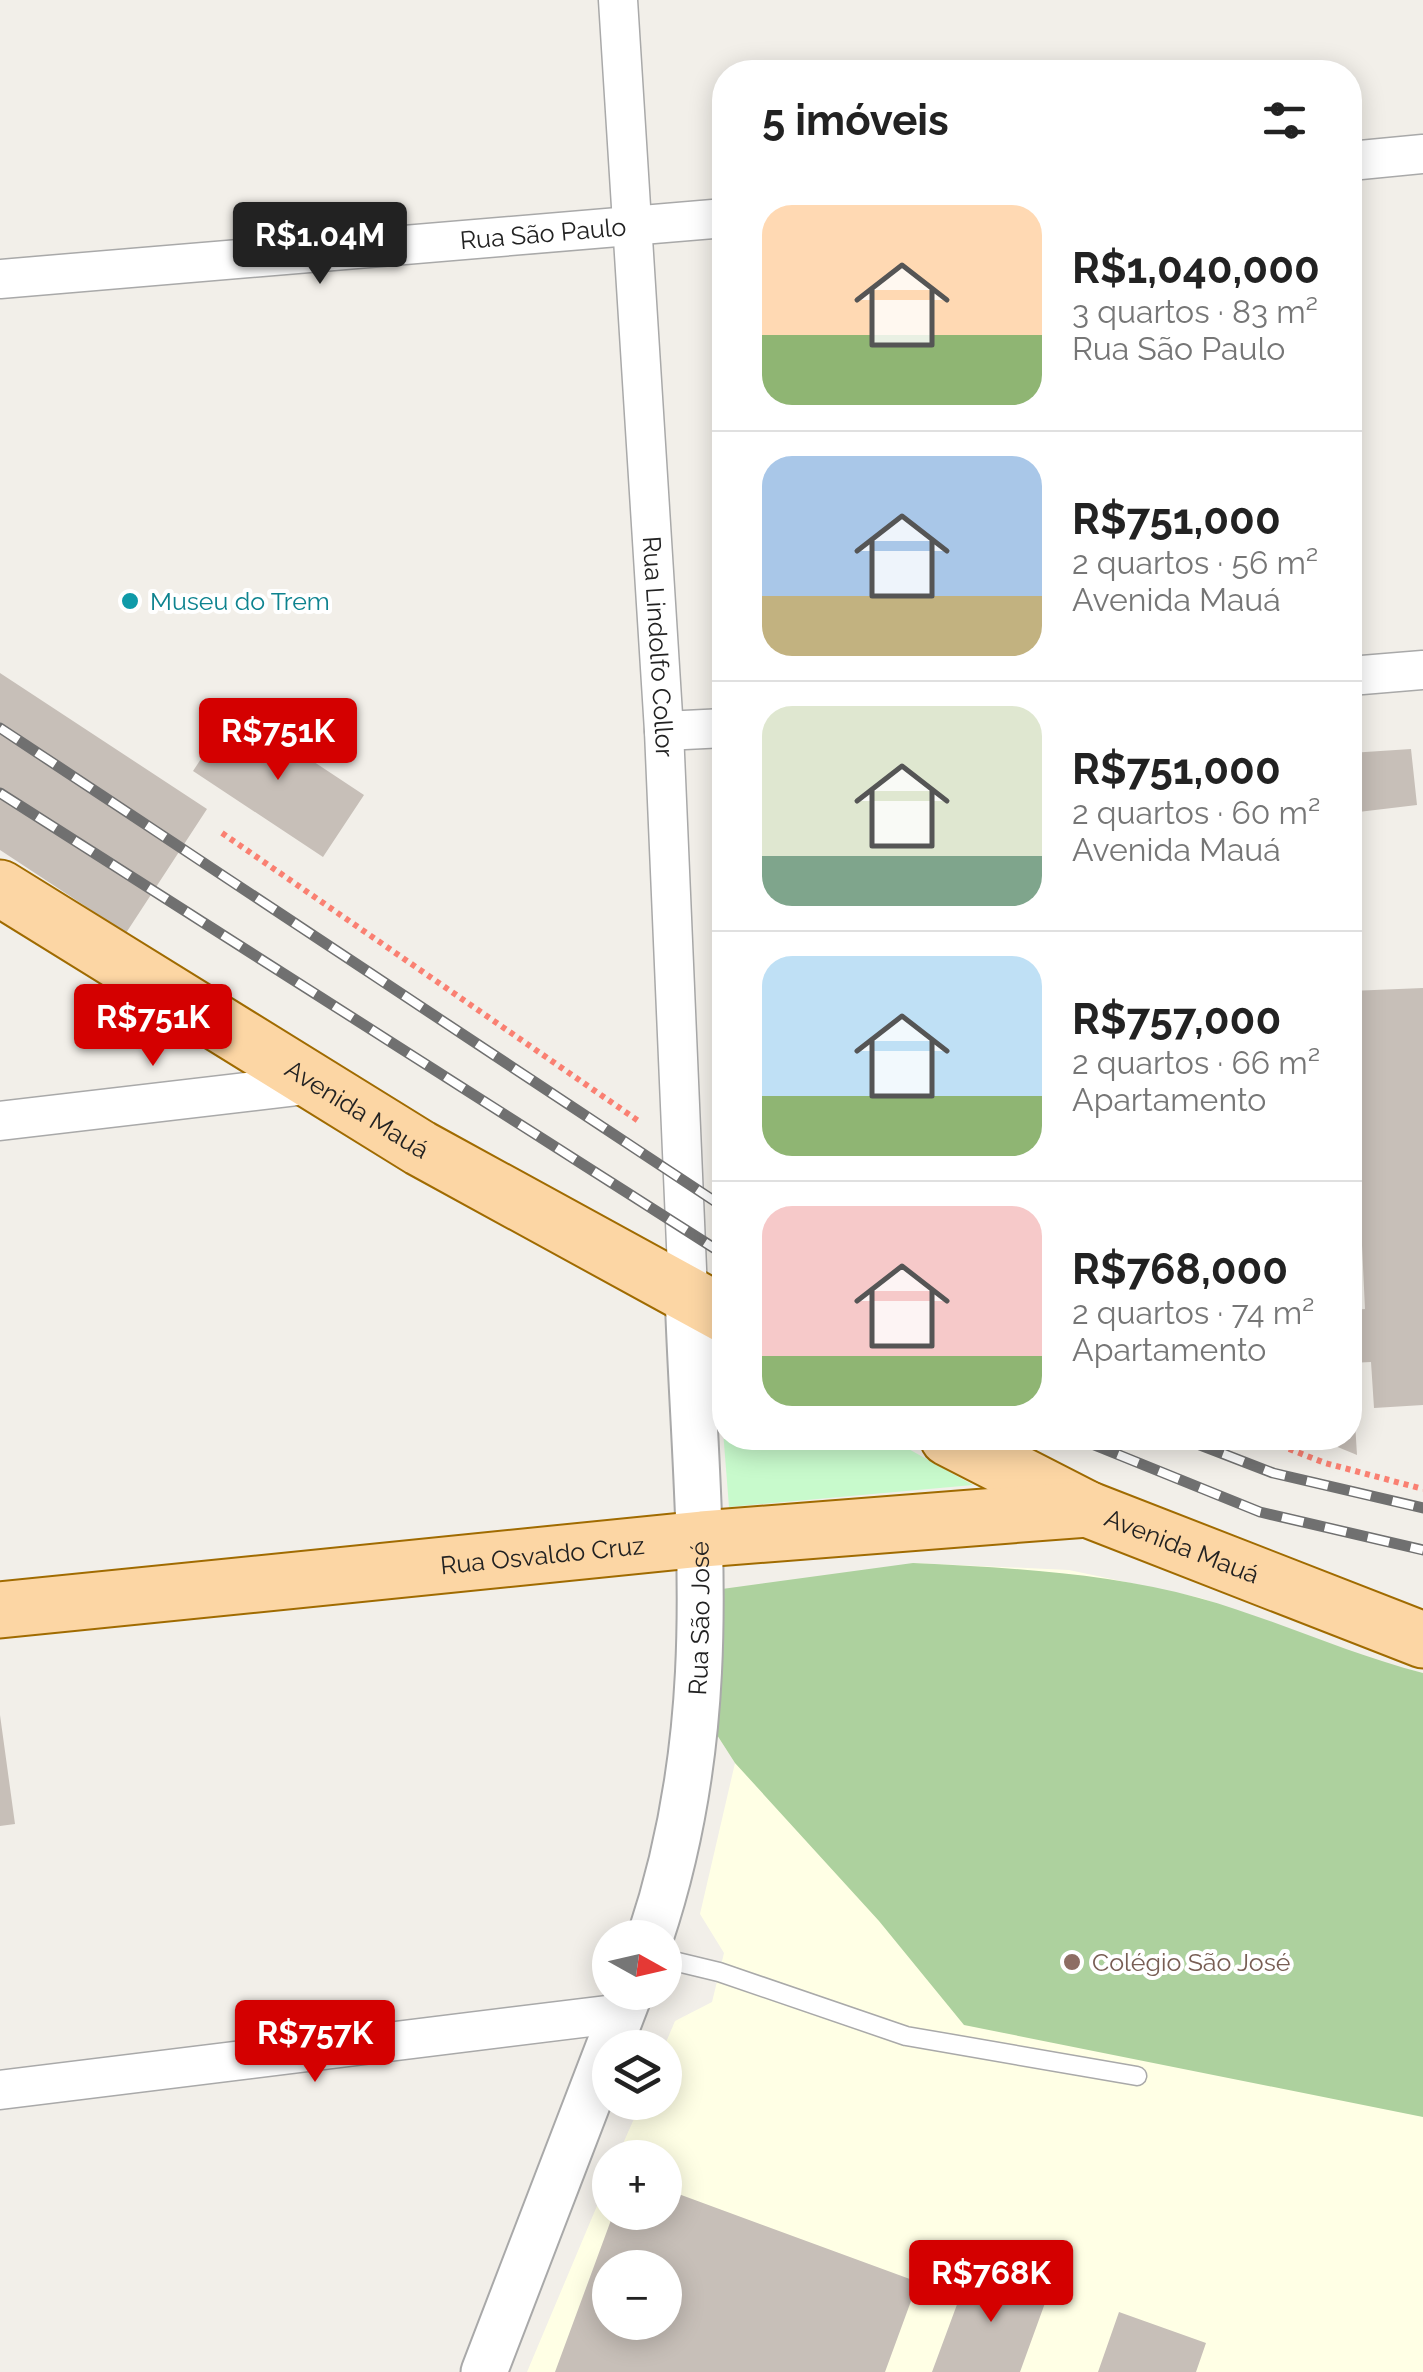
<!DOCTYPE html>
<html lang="pt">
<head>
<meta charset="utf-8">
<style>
	:root { --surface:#fff; --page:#f6f6f6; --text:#222; --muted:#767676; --line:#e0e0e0; --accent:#d40000 }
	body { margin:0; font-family:Raleway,sans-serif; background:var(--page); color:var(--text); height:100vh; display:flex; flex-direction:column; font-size:38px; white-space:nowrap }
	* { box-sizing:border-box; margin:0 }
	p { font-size:32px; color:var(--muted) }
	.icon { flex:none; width:55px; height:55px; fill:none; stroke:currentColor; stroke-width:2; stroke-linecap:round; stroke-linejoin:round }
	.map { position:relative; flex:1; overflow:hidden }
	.details { position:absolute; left:712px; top:60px; width:650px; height:1390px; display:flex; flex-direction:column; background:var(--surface); border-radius:40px; box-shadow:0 5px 25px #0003 }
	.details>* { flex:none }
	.needle { width:65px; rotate:98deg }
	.buttons { position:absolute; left:592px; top:1920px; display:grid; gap:20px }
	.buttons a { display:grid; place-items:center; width:90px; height:90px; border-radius:50%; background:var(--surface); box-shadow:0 5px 25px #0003; font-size:50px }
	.price { position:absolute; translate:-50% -85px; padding:0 22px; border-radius:10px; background:var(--accent); color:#fff; font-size:32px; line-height:65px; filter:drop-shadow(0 2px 5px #0008) }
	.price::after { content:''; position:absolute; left:50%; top:60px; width:30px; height:22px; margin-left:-15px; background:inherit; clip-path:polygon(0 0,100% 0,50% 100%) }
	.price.on { background:#222; color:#fff }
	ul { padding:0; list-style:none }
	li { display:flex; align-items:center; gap:30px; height:250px; padding:0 50px }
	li+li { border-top:2px solid var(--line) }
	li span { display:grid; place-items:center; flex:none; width:280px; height:200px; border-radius:30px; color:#555 }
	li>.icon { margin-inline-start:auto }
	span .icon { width:120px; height:120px; fill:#fffc; stroke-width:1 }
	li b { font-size:42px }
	h2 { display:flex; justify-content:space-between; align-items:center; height:120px; padding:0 50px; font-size:42px }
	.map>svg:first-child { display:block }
	.education { fill:#ffffe5; fill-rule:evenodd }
	.forest { fill:#add19e }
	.park { fill:#c8facc }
	.building { fill:#c7bfb8; fill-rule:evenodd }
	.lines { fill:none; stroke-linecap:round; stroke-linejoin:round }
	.service-casing { stroke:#a9a9a9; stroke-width:21 }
	.minor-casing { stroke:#a9a9a9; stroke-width:41 }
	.tertiary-casing { stroke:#a9a9a9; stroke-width:49 }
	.primary-casing { stroke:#a06b00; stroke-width:59 }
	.path { stroke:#fa8072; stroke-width:6; stroke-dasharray:5 5; stroke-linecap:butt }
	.service { stroke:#fff; stroke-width:18 }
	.minor { stroke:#fff; stroke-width:38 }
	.tertiary { stroke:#fff; stroke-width:45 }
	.primary { stroke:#fcd6a4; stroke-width:55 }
	.rail-casing { stroke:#707070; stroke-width:11 }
	.rail { stroke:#fff; stroke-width:8; stroke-dasharray:22; stroke-linecap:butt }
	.culture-dot { fill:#0f9aa8; stroke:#fff; stroke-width:4 }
	.education-dot { fill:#8d6e63; stroke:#fff; stroke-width:4 }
	.labels { text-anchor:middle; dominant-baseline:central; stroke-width:8; stroke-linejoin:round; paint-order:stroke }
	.street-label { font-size:25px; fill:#222; stroke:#fff }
	.culture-label { font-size:25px; fill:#0d838f; stroke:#fff; text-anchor:start }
	.education-label { font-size:25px; fill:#785e54; stroke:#fff; text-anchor:start }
</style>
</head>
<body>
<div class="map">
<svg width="1423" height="2372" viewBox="0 0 1423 2372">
	<rect width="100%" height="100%" fill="#f2efe9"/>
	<path class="education" d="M913,1563L1069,1570L1201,1598L1374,1661L1423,1673V2372H527L610,2175V2212H665V2158L617,2157L641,2103L665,2102L664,2047L675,2021L712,2002L724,1953L700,1914L735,1763L701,1710ZM610,2268H665V2322H610Z"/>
	<path class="forest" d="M913,1563C1010,1568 1104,1572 1199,1598C1275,1619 1347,1654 1423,1673V2117L964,2025L879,1921L735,1763L701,1710L722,1589Z"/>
	<path class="park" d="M716,1341L725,1345V1438H889L973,1485L729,1507Z"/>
	<path class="building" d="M0,673L207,809L126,933L0,850Z
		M234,709L364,795L323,857L193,771Z
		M1411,749L1417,805L1350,813V753Z
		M1423,988V1405L1374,1408L1371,1362L1350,1363V1310L1365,1309L1350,991Z
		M1350,1390H1353L1357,1455L1316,1438H1350Z
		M0,1715L15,1824L0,1826Z
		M665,2189L918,2282L885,2372H555L614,2212H665ZM610,2268H665V2322H610Z
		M972,2264L1049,2292L1020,2372H932Z
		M1119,2312L1206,2343L1196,2372H1098Z"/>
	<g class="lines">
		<g class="service-casing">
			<path id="service" d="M665,1959L719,1972L906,2036L1137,2076"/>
		</g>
		<g class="minor-casing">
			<g id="minor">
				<path id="s1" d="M618,0L664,731L688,1292"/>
				<path d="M1350,161L1423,154"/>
				<path id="s2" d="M0,279L725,218"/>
				<path d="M1350,676L1423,670"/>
				<path d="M664,731L725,728"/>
				<path d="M0,1121L315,1084"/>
				<path d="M0,2090L623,2013"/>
			</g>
		</g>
		<g class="tertiary-casing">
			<g id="tertiary">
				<path id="s3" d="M650,1938C725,1714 696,1521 688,1292"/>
				<path d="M484,2372L630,1992"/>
			</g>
		</g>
		<g class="primary-casing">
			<g id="primary">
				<path id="s4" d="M0,888L420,1148L725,1315"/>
				<path id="s5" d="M948,1438L1087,1509L1423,1640"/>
				<path id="s6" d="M0,1610L702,1539L1087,1509"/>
			</g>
		</g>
		<path class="path" d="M222,833L640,1122
			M1261,1438L1325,1463L1423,1489"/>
		<use href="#service" class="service"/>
		<use href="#minor" class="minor"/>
		<use href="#tertiary" class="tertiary"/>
		<use href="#primary" class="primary"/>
		<g class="rail-casing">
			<path id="rail" d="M0,728L725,1208
				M0,793L725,1255
				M1077,1438L1260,1512L1423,1550
				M1182,1438L1273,1473L1423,1508"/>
		</g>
		<use href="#rail" class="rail"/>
	</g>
	<circle class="culture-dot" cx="130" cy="601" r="10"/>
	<circle class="education-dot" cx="1072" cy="1962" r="10"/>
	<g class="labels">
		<g class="street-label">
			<text stroke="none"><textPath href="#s2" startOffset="545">Rua São Paulo</textPath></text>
			<text stroke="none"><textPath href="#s1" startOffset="648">Rua Lindolfo Collor</textPath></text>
			<text stroke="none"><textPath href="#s4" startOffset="420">Avenida Mauá</textPath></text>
			<text stroke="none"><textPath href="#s5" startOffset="258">Avenida Mauá</textPath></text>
			<text stroke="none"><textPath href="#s6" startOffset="545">Rua Osvaldo Cruz</textPath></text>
			<text stroke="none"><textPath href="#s3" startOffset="325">Rua São José</textPath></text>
		</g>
		<g class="culture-label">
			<text x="150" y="601">Museu do Trem</text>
		</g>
		<g class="education-label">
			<text x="1092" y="1962">Colégio São José</text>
		</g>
	</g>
</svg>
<div class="buttons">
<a><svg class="needle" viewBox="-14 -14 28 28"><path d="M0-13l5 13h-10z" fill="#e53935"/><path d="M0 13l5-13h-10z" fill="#767676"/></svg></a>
<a><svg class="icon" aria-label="layers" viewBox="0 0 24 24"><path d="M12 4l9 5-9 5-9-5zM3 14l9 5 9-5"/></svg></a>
<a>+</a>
<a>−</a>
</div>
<b class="price on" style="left:320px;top:287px">R$1.04M</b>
<b class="price" style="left:278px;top:783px">R$751K</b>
<b class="price" style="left:153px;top:1069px">R$751K</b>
<b class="price" style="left:315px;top:2085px">R$757K</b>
<b class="price" style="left:991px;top:2325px">R$768K</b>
<section class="details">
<h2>5 imóveis<svg class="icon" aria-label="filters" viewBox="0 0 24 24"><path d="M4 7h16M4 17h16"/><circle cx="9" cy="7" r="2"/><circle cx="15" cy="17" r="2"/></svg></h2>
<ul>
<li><span style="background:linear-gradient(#ffd9b3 65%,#8fb573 0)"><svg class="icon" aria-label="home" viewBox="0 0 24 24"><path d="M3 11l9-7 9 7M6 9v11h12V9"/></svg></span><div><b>R$1,040,000</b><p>3 quartos · 83 m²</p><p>Rua São Paulo</p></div></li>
<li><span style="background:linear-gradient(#a9c7e8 70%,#c2b280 0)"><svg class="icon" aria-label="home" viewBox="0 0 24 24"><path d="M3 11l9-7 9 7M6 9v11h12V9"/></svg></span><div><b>R$751,000</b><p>2 quartos · 56 m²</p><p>Avenida Mauá</p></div></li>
<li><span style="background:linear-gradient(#dfe7d0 75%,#7fa58c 0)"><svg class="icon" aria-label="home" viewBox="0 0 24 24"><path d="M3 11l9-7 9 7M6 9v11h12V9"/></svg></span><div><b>R$751,000</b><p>2 quartos · 60 m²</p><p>Avenida Mauá</p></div></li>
<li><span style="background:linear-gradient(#bfe0f5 70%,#8fb573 0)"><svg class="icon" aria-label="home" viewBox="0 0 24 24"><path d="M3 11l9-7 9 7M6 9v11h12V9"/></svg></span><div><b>R$757,000</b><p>2 quartos · 66 m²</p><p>Apartamento</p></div></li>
<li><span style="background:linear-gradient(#f6c9c9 75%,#8fb573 0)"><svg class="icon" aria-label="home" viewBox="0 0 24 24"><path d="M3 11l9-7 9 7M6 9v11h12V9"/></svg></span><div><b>R$768,000</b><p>2 quartos · 74 m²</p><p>Apartamento</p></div></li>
</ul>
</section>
</div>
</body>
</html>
